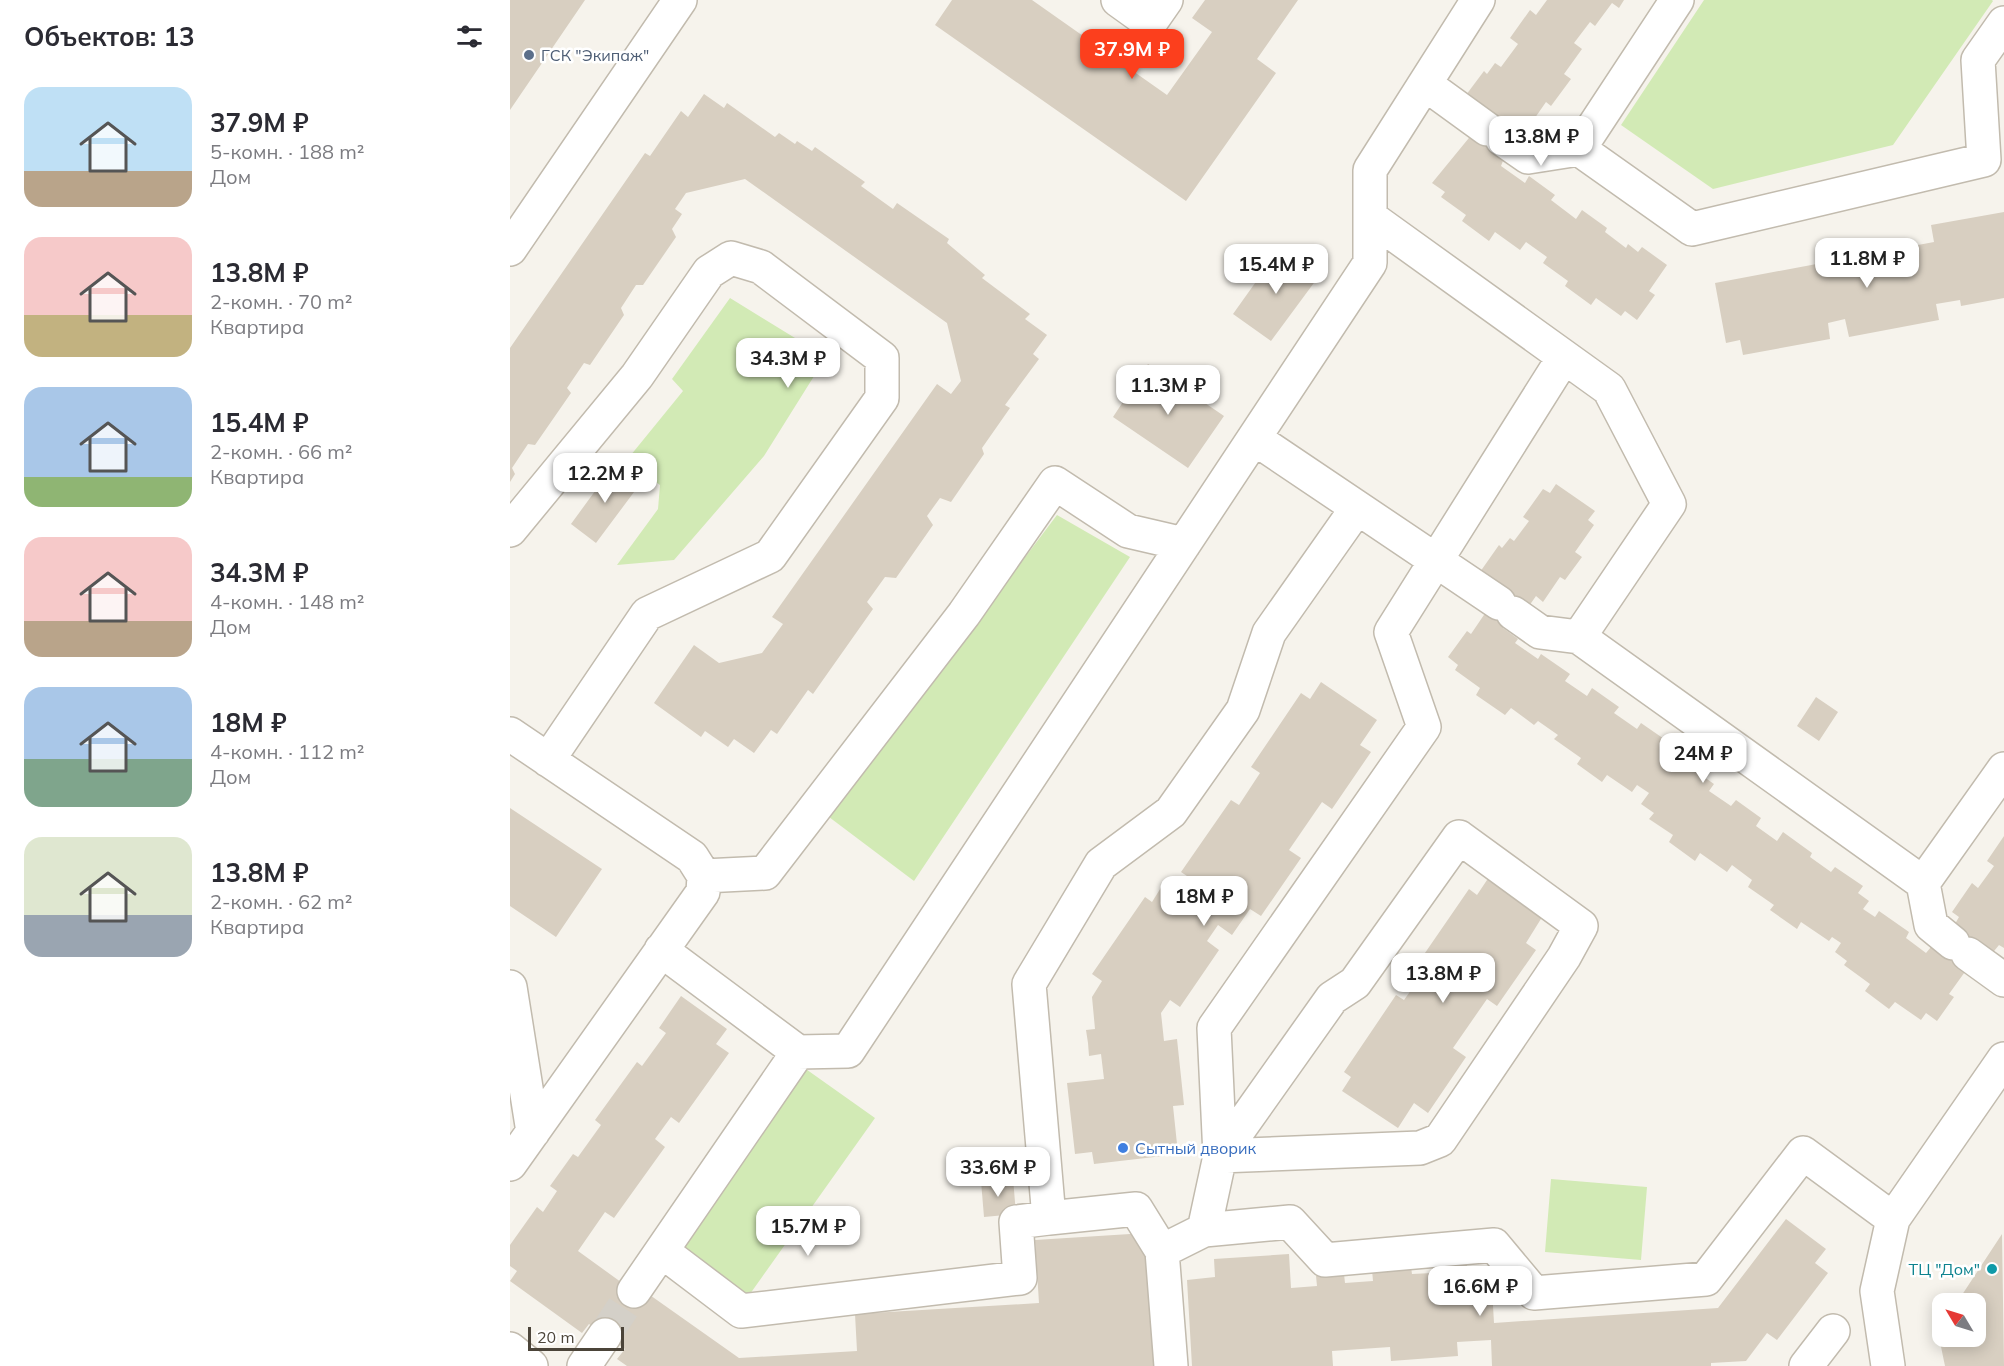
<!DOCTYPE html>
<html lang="ru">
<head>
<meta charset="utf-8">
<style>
	:root { --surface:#fff; --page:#f2f2f3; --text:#2b2b33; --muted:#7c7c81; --accent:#fc3f1d }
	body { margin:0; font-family:Mulish,sans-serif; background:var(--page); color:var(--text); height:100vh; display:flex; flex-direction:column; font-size:22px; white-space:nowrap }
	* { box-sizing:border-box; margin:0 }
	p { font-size:20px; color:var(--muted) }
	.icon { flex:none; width:33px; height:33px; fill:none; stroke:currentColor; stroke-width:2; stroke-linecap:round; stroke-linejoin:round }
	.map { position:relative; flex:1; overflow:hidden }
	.side { display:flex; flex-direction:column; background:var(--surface); width:510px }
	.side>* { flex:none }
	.needle { width:39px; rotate:308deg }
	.tools { position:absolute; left:1422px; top:1293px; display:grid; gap:12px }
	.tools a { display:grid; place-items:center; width:54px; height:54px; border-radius:12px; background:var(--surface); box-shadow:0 3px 15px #0003; font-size:30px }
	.scale { position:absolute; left:18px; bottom:15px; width:96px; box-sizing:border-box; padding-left:6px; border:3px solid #4b4439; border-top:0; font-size:16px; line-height:21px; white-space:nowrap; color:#4b4439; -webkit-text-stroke:4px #fff; paint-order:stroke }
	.price { position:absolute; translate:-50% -51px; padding:0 14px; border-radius:12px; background:#fff; color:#222; font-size:20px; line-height:39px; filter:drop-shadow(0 2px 3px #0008) }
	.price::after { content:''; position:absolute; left:50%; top:36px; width:18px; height:14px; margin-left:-9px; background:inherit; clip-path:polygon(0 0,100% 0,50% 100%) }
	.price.current { background:var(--accent); color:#fff }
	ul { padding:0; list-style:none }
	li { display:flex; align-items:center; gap:18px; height:150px; padding:0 24px }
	li span { display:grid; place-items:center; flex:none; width:168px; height:120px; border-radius:18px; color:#555 }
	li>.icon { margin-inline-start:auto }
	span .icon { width:72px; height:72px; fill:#fffc; stroke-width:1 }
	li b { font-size:26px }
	h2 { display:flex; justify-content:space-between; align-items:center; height:72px; padding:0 24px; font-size:26px }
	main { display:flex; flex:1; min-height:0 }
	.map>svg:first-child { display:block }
	.green { fill:#d2eab5 }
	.building { fill:#d8cfc1 }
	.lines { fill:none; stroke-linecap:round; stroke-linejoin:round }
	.minor-tunnel { stroke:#d4d0c8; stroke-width:33; stroke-dasharray:33 16; stroke-linecap:butt }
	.minor-casing { stroke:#c2bbae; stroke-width:36 }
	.minor { stroke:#fff; stroke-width:33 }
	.service-dot { fill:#5c6f8a; stroke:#fff; stroke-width:2 }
	.shop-dot { fill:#3f7fe0; stroke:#fff; stroke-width:2 }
	.culture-dot { fill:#0f9aa8; stroke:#fff; stroke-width:2 }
	.labels { text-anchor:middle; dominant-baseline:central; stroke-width:5; stroke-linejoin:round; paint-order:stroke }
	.service-label { font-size:16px; fill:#4e5e75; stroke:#fff; text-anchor:start }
	.shop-label { font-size:16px; fill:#366cbe; stroke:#fff; text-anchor:start }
	.culture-label { font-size:16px; fill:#0d838f; stroke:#fff; text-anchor:end }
</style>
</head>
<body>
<main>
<section class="side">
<h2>Объектов: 13<svg class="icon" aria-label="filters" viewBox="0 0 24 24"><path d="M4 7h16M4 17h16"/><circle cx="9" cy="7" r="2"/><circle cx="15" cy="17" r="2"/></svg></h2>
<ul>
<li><span style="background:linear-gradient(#bfe0f5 70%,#b9a48a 0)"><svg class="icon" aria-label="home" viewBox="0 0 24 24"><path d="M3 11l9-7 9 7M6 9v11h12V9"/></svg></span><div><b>37.9M ₽</b><p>5-комн. · 188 m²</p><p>Дом</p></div></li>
<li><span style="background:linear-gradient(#f6c9c9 65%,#c2b280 0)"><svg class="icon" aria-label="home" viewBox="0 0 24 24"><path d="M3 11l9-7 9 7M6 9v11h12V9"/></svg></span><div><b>13.8M ₽</b><p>2-комн. · 70 m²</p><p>Квартира</p></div></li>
<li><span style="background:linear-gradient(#a9c7e8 75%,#8fb573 0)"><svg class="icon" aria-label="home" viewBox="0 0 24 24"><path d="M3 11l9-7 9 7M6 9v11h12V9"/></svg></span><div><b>15.4M ₽</b><p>2-комн. · 66 m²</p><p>Квартира</p></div></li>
<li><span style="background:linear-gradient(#f6c9c9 70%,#b9a48a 0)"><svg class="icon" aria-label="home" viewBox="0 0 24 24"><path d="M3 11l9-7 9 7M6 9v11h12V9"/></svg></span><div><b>34.3M ₽</b><p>4-комн. · 148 m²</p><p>Дом</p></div></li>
<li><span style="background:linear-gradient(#a9c7e8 60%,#7fa58c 0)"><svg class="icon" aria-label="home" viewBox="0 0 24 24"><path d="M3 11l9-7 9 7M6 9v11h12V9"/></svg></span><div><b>18M ₽</b><p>4-комн. · 112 m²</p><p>Дом</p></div></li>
<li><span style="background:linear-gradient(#dfe7d0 65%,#9aa5b1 0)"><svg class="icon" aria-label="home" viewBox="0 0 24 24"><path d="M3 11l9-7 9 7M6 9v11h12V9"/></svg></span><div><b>13.8M ₽</b><p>2-комн. · 62 m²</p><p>Квартира</p></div></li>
</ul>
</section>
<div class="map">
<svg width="1494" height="1366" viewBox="0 0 1494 1366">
	<rect width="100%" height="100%" fill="#f6f3ec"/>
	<path class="green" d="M1194,0H1482L1483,1L1383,145L1203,189L1111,125Z
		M220,298L316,357L254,456L164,560L107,565L148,509L150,485L116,461L173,391L162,379Z
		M547,515L620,557L404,881L319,817Z
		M293,1067L365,1118L235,1301L163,1250Z
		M1041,1179L1137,1187L1131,1260L1035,1252Z"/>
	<path class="building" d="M0,0H75L0,110Z
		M442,0H522L657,95L702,32L682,18L695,0H788L747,59L766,73L676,201L425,25Z
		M1037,0H1114L1109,8L1102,3L1085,26L1080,22L1064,43L1072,49L1054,74L1061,79L1041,106L1036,102L1020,125L1013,120L1004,132L991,166L1015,183L1019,176L1045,195L1041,200L1066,219L1072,210L1097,228L1095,232L1116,248L1118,244L1128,252L1132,247L1157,265L1139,291L1145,295L1127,320L1115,311L1111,316L1086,298L1081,305L1055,286L1058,281L1033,263L1037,257L1016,242L1010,250L985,232L979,241L952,221L956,215L931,197L935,192L922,183L963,133L956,95L974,71L977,74L985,63L991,67L1008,44L1000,38L1020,10L1026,15Z
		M194,94L214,108L217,103L265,137L269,133L285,144L287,141L302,151L305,147L355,182L351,186L383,209L387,203L439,239L437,243L475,275L472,278L520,314L515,319L537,335L523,354L529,359L495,405L500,408L472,448L474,454L441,502L430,498L417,516L423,525L386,578L375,577L357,602L363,609L303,694L298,690L267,734L261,730L244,753L224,739L218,747L195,731L191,737L144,703L184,645L209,663L252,653L273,624L262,617L427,384L441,394L451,381L437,323L235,179L176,193L165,209L172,214L162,229L166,237L133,285H126L111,308L114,315L80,365L74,363L57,388L61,393L25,445L18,444L2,468L5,474L0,482V348L135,153L140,156L171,111L178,117Z
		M1494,212V298L1451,306L1450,300L1426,304L1429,320L1339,337L1335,319L1318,323L1320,339L1233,355L1230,340L1216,343L1205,283L1424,242L1421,225Z
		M770,248L809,276L761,341L723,314Z
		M638,364L714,416L678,468L603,417Z
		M104,465L130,484L86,543L61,524Z
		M1046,484L1085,511L1078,520L1084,525L1065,552L1072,557L1055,580L1050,577L1033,602L1026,596L1019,606L1012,601L993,628L1008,639L1005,643L1028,659L1031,654L1060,674L1055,681L1077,696L1082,688L1109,707L1104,713L1127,729L1131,723L1157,741L1153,748L1204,784L1199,791L1221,806L1226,800L1251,818L1246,826L1267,841L1273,832L1302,853L1300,857L1321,872L1325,867L1353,886L1348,893L1359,901L1353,909L1365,917L1369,911L1399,932L1396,938L1416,953L1421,947L1434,956L1442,929L1449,917L1442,912L1462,883L1468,888L1484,866L1477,861L1494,836V948L1489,945L1480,956L1457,969L1439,994L1444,997L1427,1021L1416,1013L1411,1020L1385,1002L1379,1009L1355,991L1360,984L1334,965L1337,961L1325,952L1331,943L1322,937L1319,941L1291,922L1287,929L1260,910L1264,905L1238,887L1242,880L1222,865L1217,872L1190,853L1185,861L1159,842L1163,835L1139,819L1144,813L1131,804L1139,793L1127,785L1122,792L1097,775L1092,782L1067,764L1071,758L1044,739L1048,735L1028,721L1024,725L1001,708L995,715L966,695L970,688L945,670L948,665L938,657L957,631L961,634L978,609L970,572L989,545L992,548L1000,538L1004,541L1019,521L1013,517L1033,489L1040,493Z
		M811,682L867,720L850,745L861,752L822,809L812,802L779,850L791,858L751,916L740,909L722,935L708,925L697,941L709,950L670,1007L660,1000L651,1013L654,1041L667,1039L674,1105L663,1106L667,1144L652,1146L653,1156L584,1164L582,1152L565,1154L557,1083L594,1079L591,1054L579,1056L578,1043L576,1030L585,1029L582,997L592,981L582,974L635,897L642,902L652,886L667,897L680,878L671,872L721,800L729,805L750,773L741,767L791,693L800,699Z
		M1306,697L1328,712L1309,741L1287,726Z
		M0,808L92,869L46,937L0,906Z
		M979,877L1034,914L1016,943L1026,950L987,1006L977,999L943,1048L956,1057L918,1113L904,1103L888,1128L832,1091L841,1077L834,1072L886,995L894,1000L914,972L906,966L959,889L967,895Z
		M171,996L217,1029L206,1044L219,1053L169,1123L161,1117L145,1139L155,1147L104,1218L95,1212L68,1251L133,1298L137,1293L229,1358L347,1351L345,1314L529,1303L525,1240L636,1233L644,1366H117L107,1359L115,1349L79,1324L72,1333L0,1281L7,1271L0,1266V1245L27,1207L33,1212L47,1191L40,1186L63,1154L68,1157L91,1125L85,1120L127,1062L132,1066L156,1033L149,1028Z
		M503,1178L506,1214L474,1217L471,1181Z
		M1276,1219L1316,1249L1305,1263L1318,1273L1267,1340L1257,1333L1236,1361L1201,1363V1366H982L981,1340L947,1342L948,1356L881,1361L880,1347L822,1351L823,1366H682L677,1280L705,1277L704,1259L779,1254L781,1288L807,1286L806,1276L834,1274L835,1283L863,1281L862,1270L901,1267L902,1274L922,1273V1266L957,1264V1273L981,1271L984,1323L1208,1308Z
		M1492,1234L1494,1366H1435L1423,1308L1432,1306V1336H1466V1304H1446Z"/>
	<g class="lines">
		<path class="minor-tunnel" d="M95,1335L124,1291"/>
		<g class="minor-casing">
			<path id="minor" d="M608,0L640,23L656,0
				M1167,0L1069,149L1182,229L1474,160L1468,60L1494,23
				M915,84L977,129
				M992,139L1018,157L1069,149
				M860,217L1099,389L1159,504L1069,637L1413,883L1494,769
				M0,249L170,0
				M744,438L989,603
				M0,530L127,376L199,272L221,258L251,267L372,358V398L260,556L137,614L38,760
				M1003,613L1030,632L1069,637
				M0,734L182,857L194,876L193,892L0,1164
				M949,837L1071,926L1054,957L930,1140L910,1148L710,1156L822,998L845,983Z
				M194,876L255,873L454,614L545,483L618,531L674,544
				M1413,883L1421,925L1443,943
				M1458,954L1494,980
				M0,987L23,1132
				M288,1052L338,1051L860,263V170L968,0
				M694,1230L710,1156L704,1028L914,727L881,632L1054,357
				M652,1251L694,1230L780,1222L815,1260L984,1245L1024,1293L1196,1279L1293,1153L1383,1219
				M153,1252L231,1311L510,1278L506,1222L539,1218
				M124,1291L288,1052L151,950
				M0,1349L21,1366
				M74,1366L95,1335
				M661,1366L652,1251L626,1209L539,1218L519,984L591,864L661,812L733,710L759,633L847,508
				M1296,1366L1323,1331
				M1378,1366L1367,1291L1383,1219L1494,1059"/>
		</g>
		<use href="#minor" class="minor"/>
	</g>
	<circle class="service-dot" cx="19" cy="55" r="6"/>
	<circle class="shop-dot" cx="613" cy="1148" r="6"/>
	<circle class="culture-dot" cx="1482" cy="1269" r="6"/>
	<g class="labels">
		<g class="service-label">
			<text x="31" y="55">ГСК "Экипаж"</text>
		</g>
		<g class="shop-label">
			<text x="625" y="1148">Сытный дворик</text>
		</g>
		<g class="culture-label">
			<text x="1470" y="1269">ТЦ "Дом"</text>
		</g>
	</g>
</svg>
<div class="tools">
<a><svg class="needle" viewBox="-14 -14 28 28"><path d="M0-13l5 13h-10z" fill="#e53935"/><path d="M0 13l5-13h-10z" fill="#7c7c81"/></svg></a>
</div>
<div class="scale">20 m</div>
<b class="price current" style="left:622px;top:80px">37.9M ₽</b>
<b class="price" style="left:1031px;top:167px">13.8M ₽</b>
<b class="price" style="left:1357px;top:289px">11.8M ₽</b>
<b class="price" style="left:766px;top:295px">15.4M ₽</b>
<b class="price" style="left:278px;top:389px">34.3M ₽</b>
<b class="price" style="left:658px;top:416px">11.3M ₽</b>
<b class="price" style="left:95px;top:504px">12.2M ₽</b>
<b class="price" style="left:1193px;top:784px">24M ₽</b>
<b class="price" style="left:694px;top:927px">18M ₽</b>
<b class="price" style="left:933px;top:1004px">13.8M ₽</b>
<b class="price" style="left:488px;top:1198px">33.6M ₽</b>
<b class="price" style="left:298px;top:1257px">15.7M ₽</b>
<b class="price" style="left:970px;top:1317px">16.6M ₽</b>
</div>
</main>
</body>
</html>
